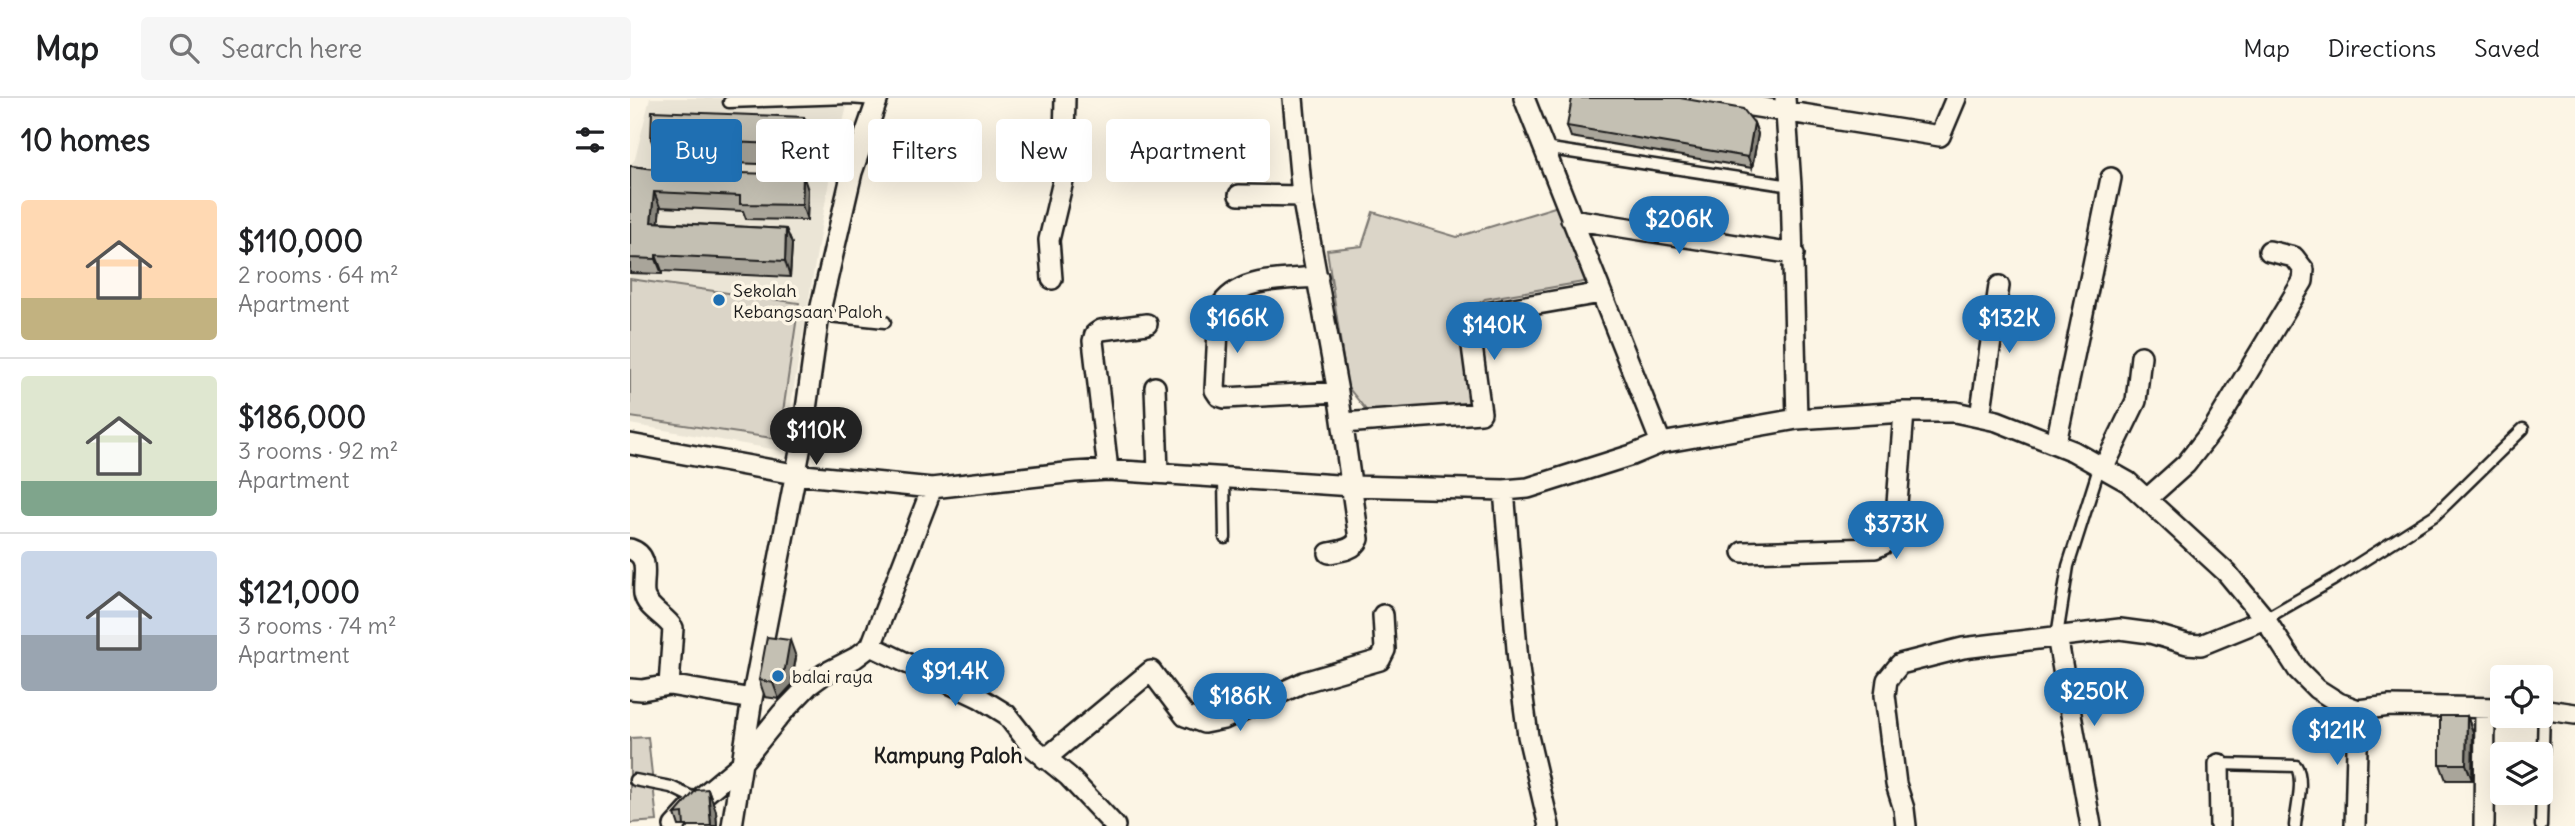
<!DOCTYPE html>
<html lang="en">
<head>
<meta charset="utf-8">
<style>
	:root { --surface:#fff; --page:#f6f6f6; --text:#202124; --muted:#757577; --line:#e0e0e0; --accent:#1f6fb2 }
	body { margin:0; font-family:Delius,sans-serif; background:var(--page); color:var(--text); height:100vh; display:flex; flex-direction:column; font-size:26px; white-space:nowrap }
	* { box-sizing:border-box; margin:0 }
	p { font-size:23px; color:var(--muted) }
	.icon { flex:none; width:38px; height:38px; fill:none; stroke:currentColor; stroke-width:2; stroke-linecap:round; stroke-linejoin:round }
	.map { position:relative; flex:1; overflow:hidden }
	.drawer { display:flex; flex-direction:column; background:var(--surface); width:630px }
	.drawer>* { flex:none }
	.banner { position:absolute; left:21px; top:21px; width:665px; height:63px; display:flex; gap:14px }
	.buttons { position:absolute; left:1860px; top:567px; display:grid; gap:14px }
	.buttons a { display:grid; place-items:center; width:63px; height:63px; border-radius:7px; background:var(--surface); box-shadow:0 7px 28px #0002; font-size:35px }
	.price { position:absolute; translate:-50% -60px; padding:0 16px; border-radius:24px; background:var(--accent); color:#fff; font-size:23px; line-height:46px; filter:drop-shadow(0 2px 4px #0008) }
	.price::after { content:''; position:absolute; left:50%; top:42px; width:21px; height:16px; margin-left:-10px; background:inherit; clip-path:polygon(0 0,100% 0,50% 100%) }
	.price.current { background:#222; color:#fff }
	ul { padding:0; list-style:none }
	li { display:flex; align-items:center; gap:21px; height:175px; padding:0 21px }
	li+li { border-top:2px solid var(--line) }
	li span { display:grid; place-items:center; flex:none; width:196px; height:140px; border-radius:7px; color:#555 }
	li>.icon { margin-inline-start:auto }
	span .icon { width:84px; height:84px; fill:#fffc; stroke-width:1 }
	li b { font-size:30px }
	h2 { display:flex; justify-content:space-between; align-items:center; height:84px; padding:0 21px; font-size:30px }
	.chip { padding:0 24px; border-radius:7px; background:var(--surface); box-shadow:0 7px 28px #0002; font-size:24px; line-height:63px }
	.chip.current { background:var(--accent); color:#fff }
	header { display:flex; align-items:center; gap:42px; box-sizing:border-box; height:98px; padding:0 35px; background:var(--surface); border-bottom:2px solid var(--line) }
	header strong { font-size:33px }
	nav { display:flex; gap:38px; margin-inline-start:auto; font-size:24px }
	.search { width:490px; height:63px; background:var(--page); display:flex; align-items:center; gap:18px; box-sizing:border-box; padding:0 24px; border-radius:7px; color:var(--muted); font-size:26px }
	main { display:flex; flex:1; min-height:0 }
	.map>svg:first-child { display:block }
	.built { fill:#ebe5d6 }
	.green { fill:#dbd5c8; stroke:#7c7872; stroke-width:2 }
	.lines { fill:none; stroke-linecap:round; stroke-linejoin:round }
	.lane-casing { stroke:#1c1c1c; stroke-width:15 }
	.street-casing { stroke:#1c1c1c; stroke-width:24 }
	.lane { stroke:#fcf5e5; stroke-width:10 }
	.street { stroke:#fcf5e5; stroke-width:19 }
	.wall { fill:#a9a59a; stroke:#1c1c1c; stroke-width:2 }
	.shaded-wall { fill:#89867d; stroke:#1c1c1c; stroke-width:2 }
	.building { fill:#c4c0b3; stroke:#1c1c1c; stroke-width:2 }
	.poi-dot { fill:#1f6fb2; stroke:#fcf5e5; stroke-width:2.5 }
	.labels { text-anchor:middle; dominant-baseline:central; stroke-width:7; stroke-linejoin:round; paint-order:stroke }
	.poi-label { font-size:18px; fill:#1c1c1c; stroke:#fcf5e5; text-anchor:start }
	.quarter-label { font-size:21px; font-weight:bold; fill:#1c1c1c; stroke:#fcf5e5 }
</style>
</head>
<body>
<header>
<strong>Map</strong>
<div class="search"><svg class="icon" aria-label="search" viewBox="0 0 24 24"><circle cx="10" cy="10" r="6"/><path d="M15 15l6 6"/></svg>Search here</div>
<nav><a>Map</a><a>Directions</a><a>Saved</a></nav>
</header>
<main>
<section class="drawer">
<h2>10 homes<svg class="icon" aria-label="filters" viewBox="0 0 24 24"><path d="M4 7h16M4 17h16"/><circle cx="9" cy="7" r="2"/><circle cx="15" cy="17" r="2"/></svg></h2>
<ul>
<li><span style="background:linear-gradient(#ffd9b3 70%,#c2b280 0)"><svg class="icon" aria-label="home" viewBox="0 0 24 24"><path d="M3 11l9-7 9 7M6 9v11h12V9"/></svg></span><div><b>$110,000</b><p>2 rooms · 64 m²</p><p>Apartment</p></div></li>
<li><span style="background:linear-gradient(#dfe7d0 75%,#7fa58c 0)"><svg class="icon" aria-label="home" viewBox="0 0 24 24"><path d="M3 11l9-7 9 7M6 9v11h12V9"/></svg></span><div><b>$186,000</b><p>3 rooms · 92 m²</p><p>Apartment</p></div></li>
<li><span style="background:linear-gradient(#c9d6e8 60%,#9aa5b1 0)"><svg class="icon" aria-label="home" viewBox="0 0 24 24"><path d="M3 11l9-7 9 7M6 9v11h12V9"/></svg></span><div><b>$121,000</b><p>3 rooms · 74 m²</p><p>Apartment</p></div></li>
</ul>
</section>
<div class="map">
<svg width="1945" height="728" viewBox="0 0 1945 728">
	<rect width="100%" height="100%" fill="#fcf5e5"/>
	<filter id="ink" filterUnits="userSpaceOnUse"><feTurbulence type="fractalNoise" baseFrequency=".0143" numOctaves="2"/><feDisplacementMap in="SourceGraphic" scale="14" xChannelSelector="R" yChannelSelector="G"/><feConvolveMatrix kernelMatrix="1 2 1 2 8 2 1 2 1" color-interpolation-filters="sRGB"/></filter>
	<g filter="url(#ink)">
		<path class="built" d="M20,0H219L200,77L153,353L0,326V67L5,61Z"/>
		<path class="green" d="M928,108L959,183L855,201L830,222L845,307L740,317L717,288L697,152L732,148L743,114L827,139Z
			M0,181L169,205L149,341L0,319Z
			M18,639L27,723L0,725V640Z"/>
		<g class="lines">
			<g class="lane-casing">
				<path id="lane" d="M99,4L219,0L246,2
					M914,50L1161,88
					M189,217L255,224
					M594,380L595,440
					M1635,521L1703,482L1805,417L1893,331
					M1427,538L1438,468L1470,367
					M1589,666L1666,668C1675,682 1666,712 1665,728
					M5,682L41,689L68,702
					M1911,728L1914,611"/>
			</g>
			<g class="street-casing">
				<path id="street" d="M663,0L672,98L708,294L729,441C724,452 710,453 699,455
					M894,0L1031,345
					M1071,0L1310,38L1326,0
					M1155,0L1161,88L1167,321
					M609,97L672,98
					M941,121L1164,156
					M688,179C655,182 607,178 589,211L585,292L589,298L595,300L708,294
					M422,181L419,142L433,83L435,0
					M525,289L528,375
					M1350,319L1369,188
					M713,325L851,315L838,218L971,195
					M1426,345L1481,80
					M0,346L164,376L302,390L444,374L478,372L722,388L874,392L898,390L1002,357L1031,345L1167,321L1274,314H1325L1367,323L1443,353L1498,384L1597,475L1635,521L1668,572L1687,591L1709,605L1728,612L1760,608L1872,610
					M1474,369L1506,303L1511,258
					M478,372L463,243L465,236L471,232L517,226
					M874,392L888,563L898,638L919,728
					M1518,400L1556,366L1584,330L1673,183L1674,172L1664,159L1639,153
					M0,451C22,458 12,479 14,496C16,510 36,518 43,530L39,587
					M1113,454L1245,450C1255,446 1261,443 1265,432L1274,314
					M1427,538L1461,728
					M241,548L350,600L376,616L401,648L438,678L485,728
					M0,591L12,592L39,587L122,601
					M1911,611L1945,616
					M415,661L521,573L555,618L574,625L594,621L674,584L750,562L755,552L753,517
					M1589,666L1590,728
					M44,728L68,702L110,667L152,615L179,587L194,576L225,560L241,548L302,390
					M102,728L122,601L171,348L189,217L222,74L248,0
					M1276,728L1274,711L1266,686L1255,597L1257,582L1270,566L1333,550L1490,531L1520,535L1557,546L1571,547L1635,521
					M1725,728L1728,612
					M1854,728L1855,610"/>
			</g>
			<use href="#lane" class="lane"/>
			<use href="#street" class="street"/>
		</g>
		<path class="wall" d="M174,19L182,40L180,68L28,62L21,41Z
			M1124,25L1128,36L1122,70L941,39L937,28Z
			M0,68L25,71L26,73L178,92L177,122L116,121L113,113L30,109L28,124L156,131L162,146L160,179L32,173V176L0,175Z
			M166,559L161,588L149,601L135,599L129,582Z
			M1837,618L1843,634L1842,682H1816L1810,666Z
			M78,691L86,713L87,728H49L45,716Z"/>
		<path class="shaded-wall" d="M174,19L182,40L180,68L173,47Z
			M1124,25L1128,36L1122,70L1118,59Z
			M173,77L178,92L177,122L172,107Z
			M24,94L30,109L27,140L21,124Z
			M156,131L162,146L160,179L155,163Z
			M26,157L32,173V176L26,161Z
			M160,542L166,559L161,588L149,601L143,585Z
			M1837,618L1843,634L1842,682L1836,666Z
			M78,691L86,713L87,728H81Z"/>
		<path class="building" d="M942,0H1050L1113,11L1124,25L1118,59L937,28Z
			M22,13L174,19L173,47L21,41Z
			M0,68L25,71V73L111,78V75L173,77L172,107L110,106V98L24,94L21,124L156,131L155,163L26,157V161L0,160Z
			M137,539L160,542L155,571L143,585L129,582Z
			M1810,618H1837L1836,666H1810Z
			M78,691L81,728H54L53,715L45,716L66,692Z"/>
	</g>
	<g class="poi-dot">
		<circle cx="89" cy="202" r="7"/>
		<circle cx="148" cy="578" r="7"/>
	</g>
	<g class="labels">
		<g class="poi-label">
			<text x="103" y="192">Sekolah<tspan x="103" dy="21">Kebangsaan Paloh</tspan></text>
			<text x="162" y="578">balai raya</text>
		</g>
		<g class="quarter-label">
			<text x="318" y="657">Kampung Paloh</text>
		</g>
	</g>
</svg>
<div class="buttons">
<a><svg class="icon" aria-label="locate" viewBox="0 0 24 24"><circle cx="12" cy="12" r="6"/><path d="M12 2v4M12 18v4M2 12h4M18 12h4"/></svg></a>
<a><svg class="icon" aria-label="layers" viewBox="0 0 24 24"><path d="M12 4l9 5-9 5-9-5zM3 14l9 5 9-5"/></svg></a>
</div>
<b class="price" style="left:1049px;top:158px">$206K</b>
<b class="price" style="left:607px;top:257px">$166K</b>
<b class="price" style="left:1379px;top:257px">$132K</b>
<b class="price" style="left:864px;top:264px">$140K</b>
<b class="price current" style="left:186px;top:369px">$110K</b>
<b class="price" style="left:1266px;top:463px">$373K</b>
<b class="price" style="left:325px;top:610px">$91.4K</b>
<b class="price" style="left:1464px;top:630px">$250K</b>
<b class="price" style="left:610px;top:635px">$186K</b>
<b class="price" style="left:1707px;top:669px">$121K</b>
<div class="banner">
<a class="chip current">Buy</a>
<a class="chip">Rent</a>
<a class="chip">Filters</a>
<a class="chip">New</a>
<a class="chip">Apartment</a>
</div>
</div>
</main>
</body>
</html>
